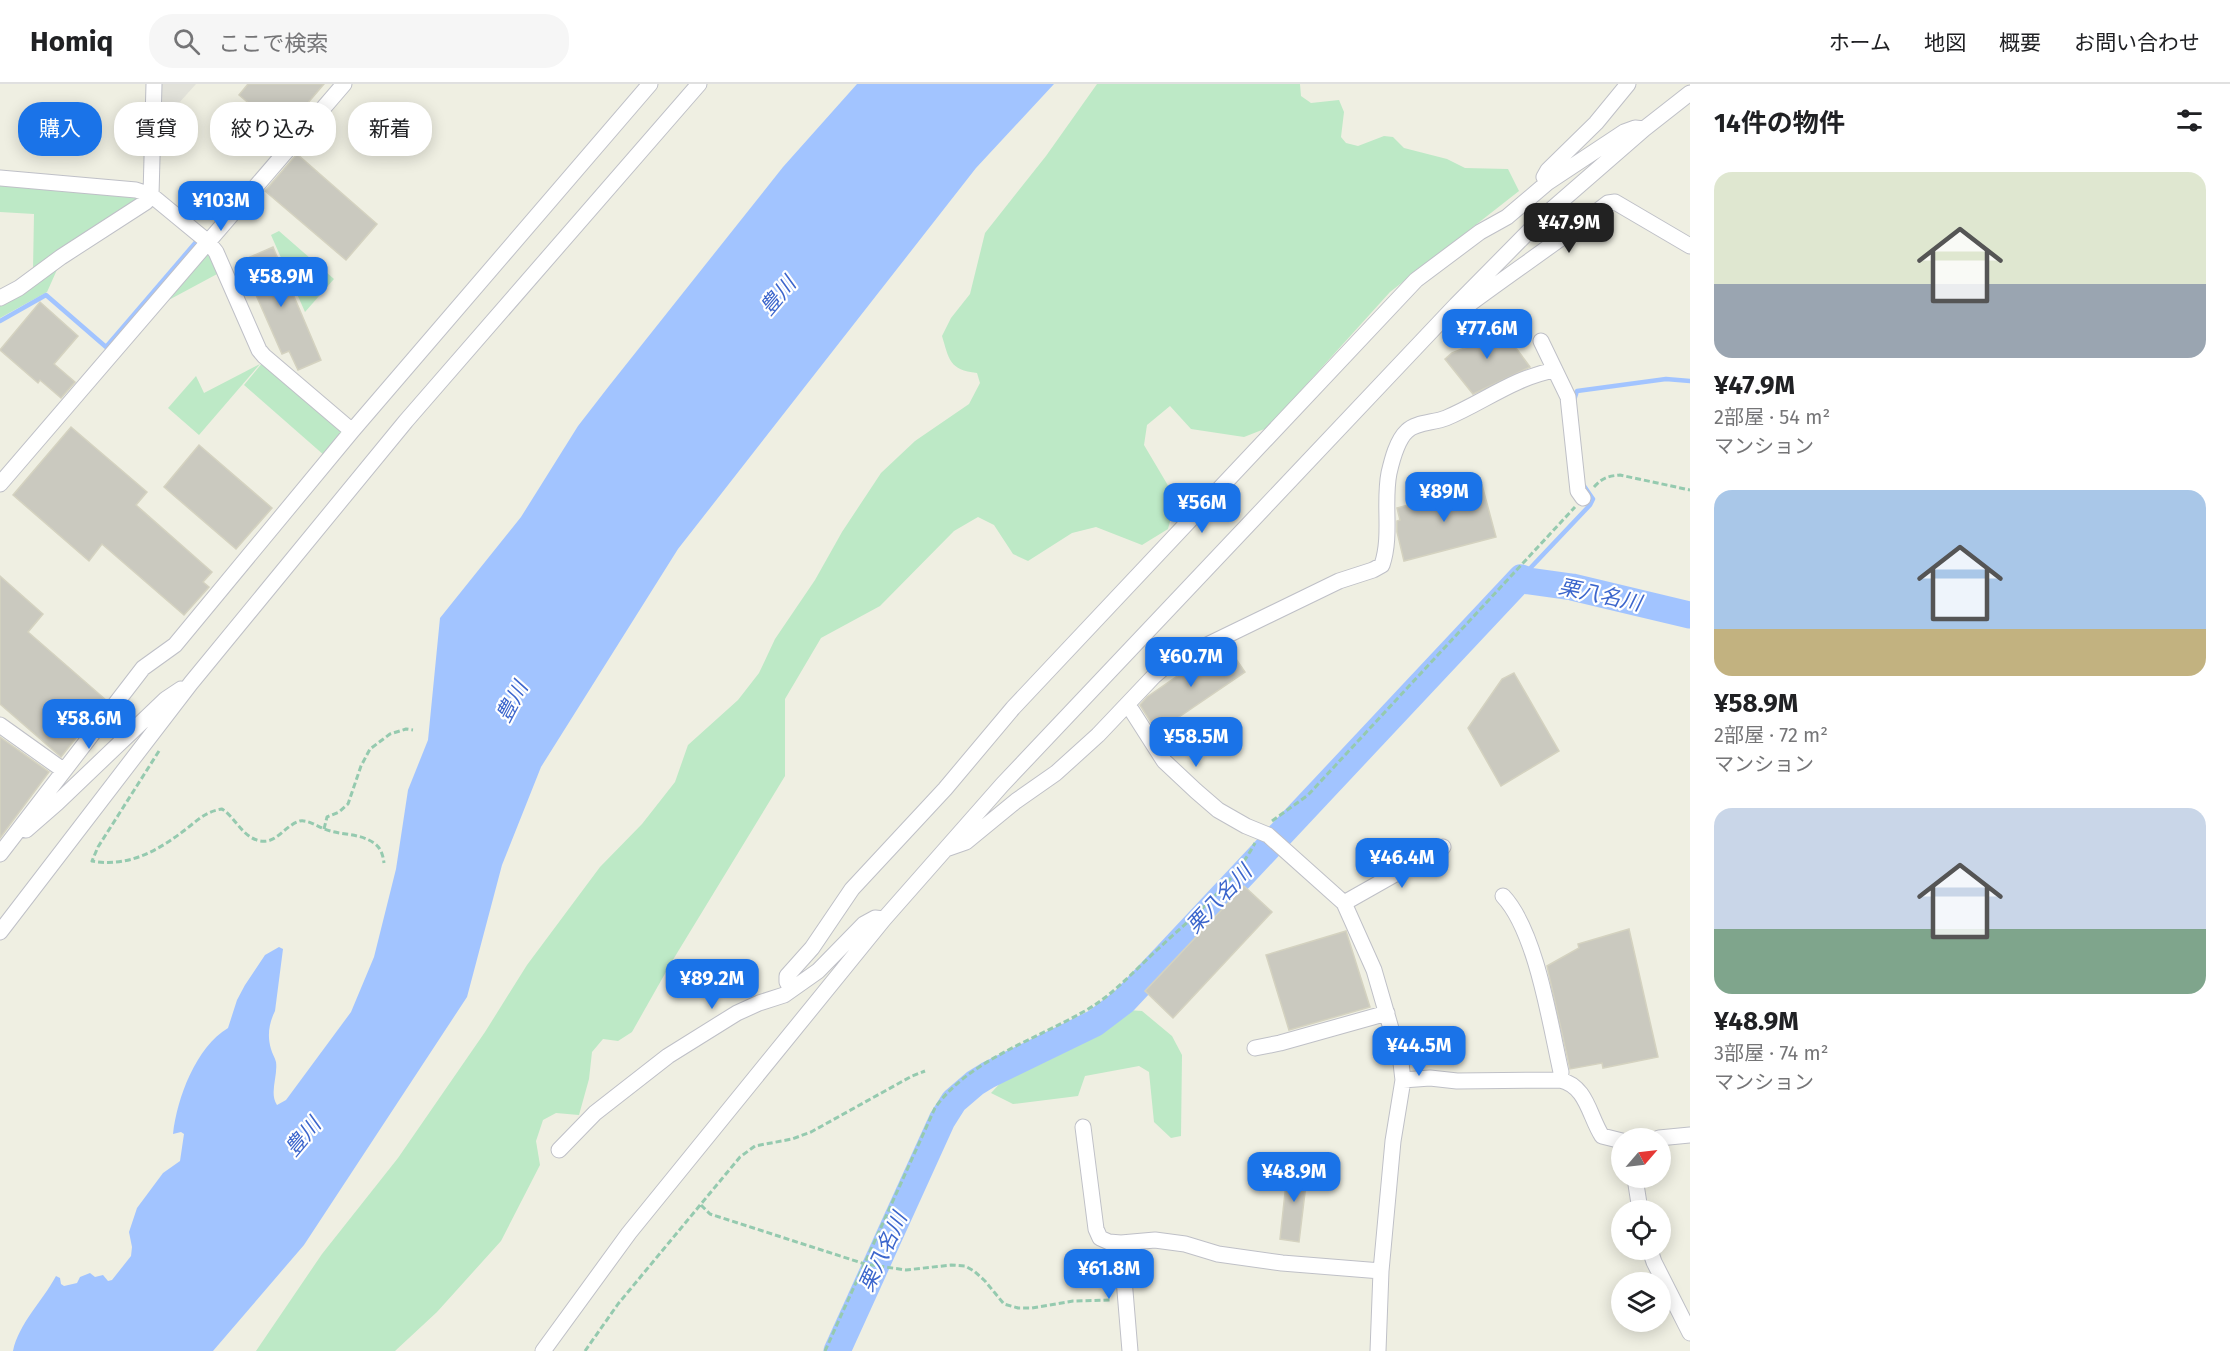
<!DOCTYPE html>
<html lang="ja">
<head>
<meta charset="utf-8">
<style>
	:root { --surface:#fff; --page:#f6f6f6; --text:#202124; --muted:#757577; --line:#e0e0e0; --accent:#1a73e8 }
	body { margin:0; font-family:"Fira Sans","Noto Sans JP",sans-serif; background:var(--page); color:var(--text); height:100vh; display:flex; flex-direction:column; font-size:22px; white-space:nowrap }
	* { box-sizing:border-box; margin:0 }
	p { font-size:20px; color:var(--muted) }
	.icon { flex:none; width:33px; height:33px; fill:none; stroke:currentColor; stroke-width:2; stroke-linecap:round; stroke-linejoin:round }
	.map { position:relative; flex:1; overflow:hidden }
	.side { display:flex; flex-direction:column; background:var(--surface); width:540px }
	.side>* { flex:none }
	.top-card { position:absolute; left:18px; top:18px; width:570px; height:54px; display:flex; gap:12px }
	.needle { width:39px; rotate:62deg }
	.controls { position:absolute; left:1611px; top:1044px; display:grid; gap:12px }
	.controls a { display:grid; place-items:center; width:60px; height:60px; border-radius:50%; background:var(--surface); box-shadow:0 3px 15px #0003; font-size:30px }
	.price { position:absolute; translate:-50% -51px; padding:0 14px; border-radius:12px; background:var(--accent); color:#fff; font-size:20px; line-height:39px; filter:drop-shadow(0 2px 3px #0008) }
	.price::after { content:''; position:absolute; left:50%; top:36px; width:18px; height:14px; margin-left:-9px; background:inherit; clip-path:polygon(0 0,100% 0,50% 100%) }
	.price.active { background:#222; color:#fff }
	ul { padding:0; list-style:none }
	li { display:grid; align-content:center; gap:12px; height:318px; padding:0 24px }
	li span { display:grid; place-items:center; height:186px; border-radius:18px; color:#555 }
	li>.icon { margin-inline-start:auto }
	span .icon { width:108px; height:108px; fill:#fffc; stroke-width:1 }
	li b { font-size:26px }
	h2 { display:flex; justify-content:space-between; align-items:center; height:72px; padding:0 24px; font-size:26px }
	.pill { padding:0 21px; border-radius:24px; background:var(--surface); box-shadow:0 3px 15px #0003; font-size:21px; line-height:54px }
	.pill.active { background:var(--accent); color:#fff }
	header { display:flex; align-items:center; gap:36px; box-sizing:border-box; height:84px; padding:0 30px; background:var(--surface); border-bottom:2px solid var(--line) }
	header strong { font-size:28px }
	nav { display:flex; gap:33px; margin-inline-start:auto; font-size:21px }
	.search { width:420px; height:54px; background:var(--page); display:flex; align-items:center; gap:15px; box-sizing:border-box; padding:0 21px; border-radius:24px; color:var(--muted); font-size:22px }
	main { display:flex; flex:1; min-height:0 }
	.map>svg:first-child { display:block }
	.industrial { fill:#e2e2da }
	.green { fill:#bde9c6 }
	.water { fill:#a2c4ff }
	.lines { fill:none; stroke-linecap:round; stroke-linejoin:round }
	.stream { stroke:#a2c4ff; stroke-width:4.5 }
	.river { stroke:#a2c4ff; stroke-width:27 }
	.building { fill:#cac9bf; stroke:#d4d2c0; stroke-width:1.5 }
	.minor-casing { stroke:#bfc0c7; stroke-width:17 }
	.path { stroke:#95caaf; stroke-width:3; stroke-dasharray:6 3; stroke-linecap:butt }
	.minor { stroke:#fff; stroke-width:15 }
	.labels { text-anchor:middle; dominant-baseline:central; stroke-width:4.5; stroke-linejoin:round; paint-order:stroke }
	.water-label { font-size:21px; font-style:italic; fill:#3b65cc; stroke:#fff }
</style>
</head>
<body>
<header>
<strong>Homiq</strong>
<div class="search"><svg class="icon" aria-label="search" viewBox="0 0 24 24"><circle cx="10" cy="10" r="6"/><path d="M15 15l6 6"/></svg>ここで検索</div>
<nav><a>ホーム</a><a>地図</a><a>概要</a><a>お問い合わせ</a></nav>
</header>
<main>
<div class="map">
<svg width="1690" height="1267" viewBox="0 0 1690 1267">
	<rect width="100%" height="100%" fill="#efefe2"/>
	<path class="industrial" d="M161,0H196L159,41Z"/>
	<path class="green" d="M1097,0H1300L1301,12L1311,19L1339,16L1344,28L1341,53L1346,59L1358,62L1384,52L1393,53L1404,64L1447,75L1465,84L1508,85L1519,107L1390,208L1267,344L1244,353L1191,345L1170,322L1147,341L1144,361L1176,415L1168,445L1142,461L1096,443L1072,449L1028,477L1013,470L994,441L978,433L954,447L880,522L821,554L785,615V692L671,879L632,948L618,957L603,955L592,968L589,995L579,1031L556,1029L543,1036L536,1057L540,1081L501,1157L437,1228L395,1267H256L322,1170L398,1074L485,948L527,881L600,783L642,740L675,698L688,661L738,616L759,589L775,555L815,496L842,448L881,389L915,357L969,320L980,299L977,289C949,286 949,275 942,252L951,234L970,210L985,149L1046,72Z
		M0,98L141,113L33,186L34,130L0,128Z
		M279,147L334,195L305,228L271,151Z
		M207,167L219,189L165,218Z
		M60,179L47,208L0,234V219Z
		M263,278L344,348L325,372L244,301Z
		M260,280L199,351L168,324L196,292L204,309Z
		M1128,926L1142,927L1172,952L1182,971L1181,1052L1171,1054L1154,1038L1149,988L1139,982L1085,992L1078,1012L1013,1020L991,1009L1007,992L1104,945Z"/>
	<path class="water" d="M857,0H1054L976,84L678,465L541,683L502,781L467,913L304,1161L213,1267H13C19,1239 42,1218 56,1192L60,1194L61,1200L64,1202L77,1199L80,1193L90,1189L95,1193L103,1191L108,1197L112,1196L131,1172L132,1163L129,1148L137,1124L163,1089L180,1077L184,1050L181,1048L173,1050C177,1014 196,963 228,944L237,916L245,901L265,871L279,863L283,865L275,927C269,939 267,952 271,965C272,969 275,974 276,978C278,992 269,1009 277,1021L286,1016L351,928L374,873L396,785L408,706L428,656L440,534L521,433L578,342L609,302L783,83Z"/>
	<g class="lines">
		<path class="stream" d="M0,237L46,211L106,263L196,158
			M1574,316L1577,307L1666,295L1690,297
			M1521,494L1590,421L1593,415L1582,399"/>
		<path class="river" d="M837,1267L942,1036L954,1017L975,999L988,991L1095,939L1124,917L1521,494L1529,497L1572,503L1690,531"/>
	</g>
	<path class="building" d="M248,0H324L283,48L239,11Z
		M297,70L377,140L346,176L265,107Z
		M273,163L321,276L298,286L289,267L282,270L241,177Z
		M40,218L78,252L54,280L75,298L61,314L40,296L38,299L0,266Z
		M1499,241L1530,283L1473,310L1445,275L1452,269L1467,263L1480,250Z
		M71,343L147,408L136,421L212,488L203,498L209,503L184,531L102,460L89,477L13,411Z
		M199,361L272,424L236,465L164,403Z
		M1482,401L1496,453L1404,477L1397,448V437L1400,436L1397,424Z
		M0,492L43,530L28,548L106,616L61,673L0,620Z
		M1227,562L1245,588L1157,648L1140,621L1147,613L1205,573Z
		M1514,589L1559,667L1501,702L1468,644L1502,595Z
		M0,653L49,688L0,754Z
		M1244,802L1272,828L1173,934L1145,907Z
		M1629,845L1658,973L1603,984L1602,979L1570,985L1547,882L1579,864L1578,860Z
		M1346,847L1370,923L1289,946L1266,871Z
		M1288,1081L1308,1084L1299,1158L1280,1155Z"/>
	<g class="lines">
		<g class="minor-casing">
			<path id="minor" d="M0,94L136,106L151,111L208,158L216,168L259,266L264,272L352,347
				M1547,99L1544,93L1548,86L1596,39L1628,0
				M0,214L19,204L61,173L146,118L151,111L154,0
				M1459,221L1467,222C1514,187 1562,155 1608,119L1615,118L1690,162
				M1541,257L1568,313L1578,407L1583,414
				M0,400L344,0
				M1127,622L1132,627L1164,677L1196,707L1218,726L1246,742L1268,751L1344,819L1374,886L1401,979L1403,996L1393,1057L1381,1187L1378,1267
				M0,641L63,686
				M26,746L57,719L166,615L181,605
				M946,765L966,758L1016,717L1056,689L1098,651L1154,592L1168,580L1339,497L1373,486L1382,481C1392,451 1383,419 1389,389C1392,376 1397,356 1407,347C1416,338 1434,339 1446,334C1484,318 1513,294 1555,286
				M0,770L143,584L175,561L352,347L650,0
				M1503,812C1536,847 1550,939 1561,988L1560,996
				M1344,819L1443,763
				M0,848L191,599L406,337L699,0
				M796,902L790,903L787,898V892L812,864L852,805L945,705L1013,624L1416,196L1480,148L1507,133L1547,99L1624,48L1635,44L1644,45
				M1255,964L1280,959L1387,929
				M1403,996L1430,994L1457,997L1560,996C1587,1002 1589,1032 1602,1052L1622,1057
				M1083,1043L1096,1145L1100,1154L1109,1158L1121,1159L1155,1156L1185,1160L1218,1170L1282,1179L1381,1187
				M1659,1054L1690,1051
				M559,1066L595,1029L668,972L737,929L759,919L784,911L818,887L864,840L875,834L884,835
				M1635,1094L1640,1126
				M1121,1159L1130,1267
				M1650,1166L1654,1178L1690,1249
				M543,1267L629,1149L884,835L1002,701L1456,221L1544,132L1644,45L1690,9"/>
		</g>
		<path class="path" d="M1594,403C1602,394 1608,392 1620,391L1690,406
			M159,667L98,763L92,777C130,784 161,765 190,742C200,734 208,727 222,725C236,734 242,753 260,757C277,760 285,741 300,737C308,736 315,741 322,744C339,752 358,748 374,759C381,764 383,771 384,779
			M1272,737L1308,711L1575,423
			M324,745L327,733L339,728L348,720L361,682L370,665L390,650L406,645L413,646
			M701,1121L710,1130L865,1180L906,1186L951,1181L965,1182L974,1187L985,1197L1004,1220L1018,1224H1032L1073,1217L1111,1216
			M585,1267L618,1220L740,1073L755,1062L792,1055L811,1048L912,992L925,987
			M825,1267L935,1024C968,977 1034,956 1083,928C1111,913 1133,888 1157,866C1192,833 1232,802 1255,759"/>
		<use href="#minor" class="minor"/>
	</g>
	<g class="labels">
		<g class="water-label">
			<text transform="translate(778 212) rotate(-50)">豊川</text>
			<text transform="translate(1600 511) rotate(12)">栗八名川</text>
			<text transform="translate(512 618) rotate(-62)">豊川</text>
			<text transform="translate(1219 815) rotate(-47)">栗八名川</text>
			<text transform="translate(303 1053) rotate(-50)">豊川</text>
			<text transform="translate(883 1168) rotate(-65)">栗八名川</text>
		</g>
	</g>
</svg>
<div class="controls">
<a><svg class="needle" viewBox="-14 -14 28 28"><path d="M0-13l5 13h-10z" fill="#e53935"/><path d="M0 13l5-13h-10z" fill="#757577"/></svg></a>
<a><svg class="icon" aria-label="locate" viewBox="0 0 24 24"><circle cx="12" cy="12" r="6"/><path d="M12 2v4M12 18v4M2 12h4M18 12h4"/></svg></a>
<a><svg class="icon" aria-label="layers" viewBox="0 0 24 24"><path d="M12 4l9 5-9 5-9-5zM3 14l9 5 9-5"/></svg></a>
</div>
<b class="price" style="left:221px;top:148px">¥103M</b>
<b class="price active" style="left:1569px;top:170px">¥47.9M</b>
<b class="price" style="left:281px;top:224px">¥58.9M</b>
<b class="price" style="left:1487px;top:276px">¥77.6M</b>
<b class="price" style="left:1444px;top:439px">¥89M</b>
<b class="price" style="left:1202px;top:450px">¥56M</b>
<b class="price" style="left:1191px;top:604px">¥60.7M</b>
<b class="price" style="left:89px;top:666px">¥58.6M</b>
<b class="price" style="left:1196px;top:684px">¥58.5M</b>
<b class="price" style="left:1402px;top:805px">¥46.4M</b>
<b class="price" style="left:712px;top:926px">¥89.2M</b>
<b class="price" style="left:1419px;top:993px">¥44.5M</b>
<b class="price" style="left:1294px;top:1119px">¥48.9M</b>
<b class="price" style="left:1109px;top:1216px">¥61.8M</b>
<div class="top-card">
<a class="pill active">購入</a>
<a class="pill">賃貸</a>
<a class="pill">絞り込み</a>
<a class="pill">新着</a>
</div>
</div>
<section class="side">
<h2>14件の物件<svg class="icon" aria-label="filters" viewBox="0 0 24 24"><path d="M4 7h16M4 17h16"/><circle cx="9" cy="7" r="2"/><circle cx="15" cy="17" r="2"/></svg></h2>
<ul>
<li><span style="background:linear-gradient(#dfe7d0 60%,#9aa5b1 0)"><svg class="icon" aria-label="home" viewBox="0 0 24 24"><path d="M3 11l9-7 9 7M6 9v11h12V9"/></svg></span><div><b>¥47.9M</b><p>2部屋 · 54 m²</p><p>マンション</p></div></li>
<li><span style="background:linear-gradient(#a9c7e8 75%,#c2b280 0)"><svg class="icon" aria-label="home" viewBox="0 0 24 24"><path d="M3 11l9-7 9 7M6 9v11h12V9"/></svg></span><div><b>¥58.9M</b><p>2部屋 · 72 m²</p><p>マンション</p></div></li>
<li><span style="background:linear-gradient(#c9d6e8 65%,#7fa58c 0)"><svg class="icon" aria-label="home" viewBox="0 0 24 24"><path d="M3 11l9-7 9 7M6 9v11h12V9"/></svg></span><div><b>¥48.9M</b><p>3部屋 · 74 m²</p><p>マンション</p></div></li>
</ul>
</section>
</main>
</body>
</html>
